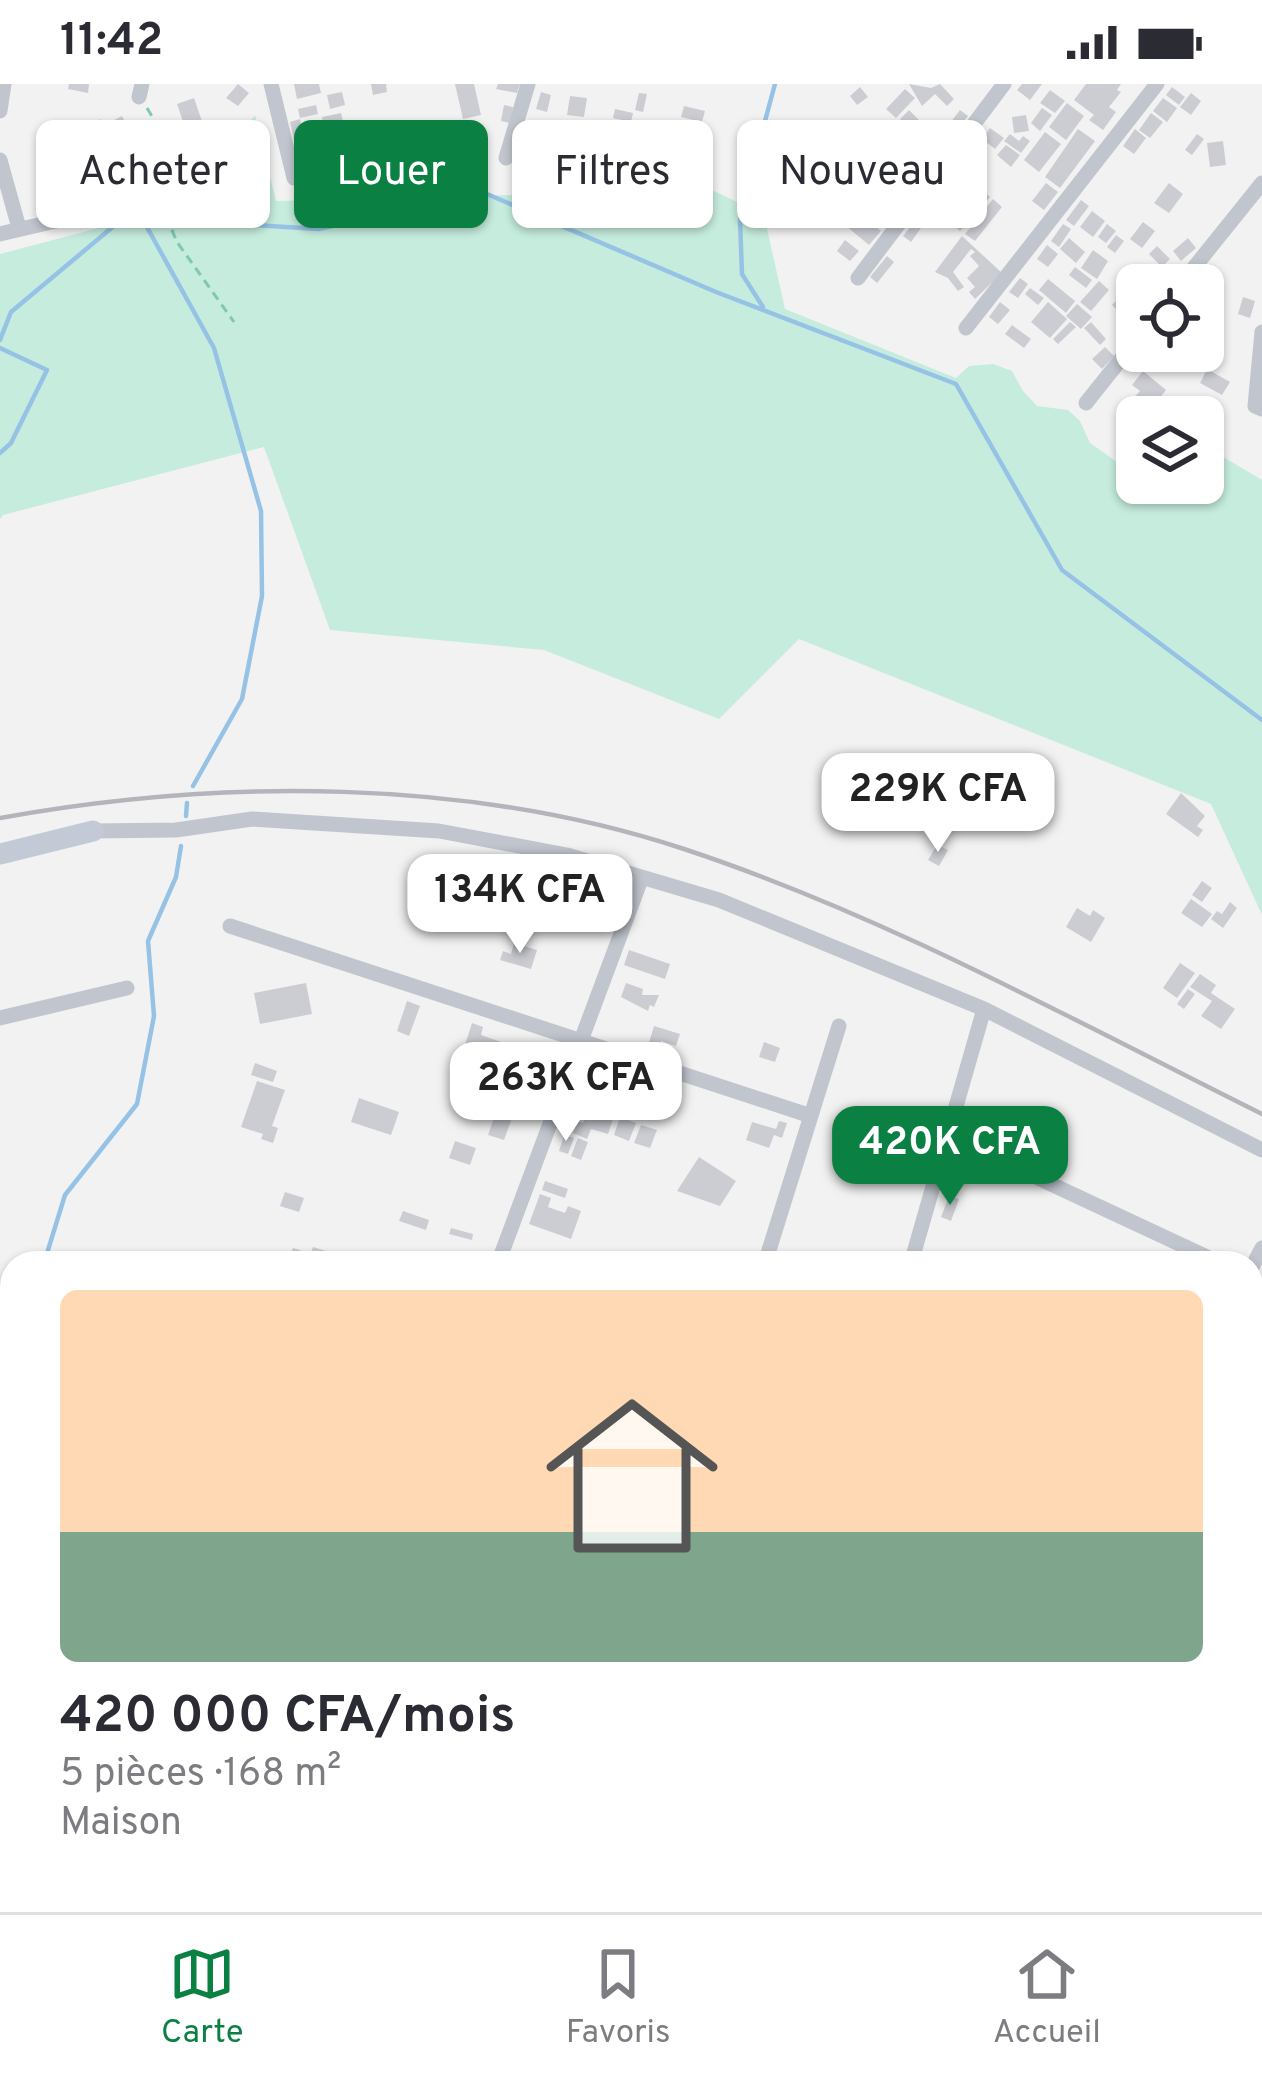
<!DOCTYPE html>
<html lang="fr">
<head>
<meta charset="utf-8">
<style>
	:root { --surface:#fff; --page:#f7f7f7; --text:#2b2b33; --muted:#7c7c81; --line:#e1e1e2; --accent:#0b8043 }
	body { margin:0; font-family:Overpass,sans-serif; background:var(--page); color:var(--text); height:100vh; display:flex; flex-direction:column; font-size:45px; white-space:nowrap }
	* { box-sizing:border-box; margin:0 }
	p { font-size:39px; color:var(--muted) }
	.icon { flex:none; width:66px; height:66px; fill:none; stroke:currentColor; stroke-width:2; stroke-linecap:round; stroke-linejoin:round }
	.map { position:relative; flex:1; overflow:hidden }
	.panel { position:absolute; left:0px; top:1167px; width:1263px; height:663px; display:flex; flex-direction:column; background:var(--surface); border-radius:36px 36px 0 0; box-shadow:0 3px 9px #0004 }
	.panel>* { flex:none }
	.banner { position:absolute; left:36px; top:36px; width:1191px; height:108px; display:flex; gap:24px }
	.buttons { position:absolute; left:1116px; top:180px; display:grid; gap:24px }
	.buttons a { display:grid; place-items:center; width:108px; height:108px; border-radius:18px; background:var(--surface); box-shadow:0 3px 9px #0004; font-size:60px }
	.price { position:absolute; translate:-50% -102px; padding:0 27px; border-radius:24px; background:#fff; color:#222; font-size:39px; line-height:78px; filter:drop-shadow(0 3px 6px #0008) }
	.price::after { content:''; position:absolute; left:50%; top:72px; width:36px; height:27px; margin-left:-18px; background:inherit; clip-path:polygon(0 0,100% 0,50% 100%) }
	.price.current { background:var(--accent); color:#fff }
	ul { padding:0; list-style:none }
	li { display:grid; align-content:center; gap:24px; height:636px; padding:0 60px }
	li+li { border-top:3px solid var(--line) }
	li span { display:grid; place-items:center; height:372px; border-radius:18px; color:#555 }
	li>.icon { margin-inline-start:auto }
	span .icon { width:216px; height:216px; fill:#fffc; stroke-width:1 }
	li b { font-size:51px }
	.pill { padding:0 42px; border-radius:18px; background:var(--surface); box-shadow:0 3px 9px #0004; font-size:42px; line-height:108px }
	.pill.current { background:var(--accent); color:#fff }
	.status { display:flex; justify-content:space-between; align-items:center; height:84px; padding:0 60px; background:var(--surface); direction:ltr }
	.status svg { height:33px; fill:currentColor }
	.menu { display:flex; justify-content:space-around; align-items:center; height:168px; border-top:3px solid var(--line); background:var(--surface); font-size:33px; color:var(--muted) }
	.menu a { display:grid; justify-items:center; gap:6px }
	.menu .current { color:var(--accent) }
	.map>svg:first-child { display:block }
	.green { fill:#c5ecdd }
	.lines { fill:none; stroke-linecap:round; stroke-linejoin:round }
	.stream { stroke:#96c3e5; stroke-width:4.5 }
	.building { fill:#cccdd3 }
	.path { stroke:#80c7b4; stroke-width:3; stroke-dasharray:9 6; stroke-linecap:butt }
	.street { stroke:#c1c6ce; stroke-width:15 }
	.secondary { stroke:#c4c9d6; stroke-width:21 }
	.rail { stroke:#b4b5bb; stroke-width:4.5 }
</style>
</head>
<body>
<div class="status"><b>11:42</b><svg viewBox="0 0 49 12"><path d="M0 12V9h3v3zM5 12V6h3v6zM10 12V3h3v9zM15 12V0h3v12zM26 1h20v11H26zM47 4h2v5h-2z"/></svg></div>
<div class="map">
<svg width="1262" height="1828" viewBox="0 0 1262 1828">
	<rect width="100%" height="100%" fill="#f3f2f2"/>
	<path class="green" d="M255,31L276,117L712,106L764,131L785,225L956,294L969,282L993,280L1012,287L1023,307L1037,322L1068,326L1080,337L1090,359L1137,392V399L1177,409V399H1203V374L1220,371L1262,396V831L1211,720L799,555L719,635L544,566L330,546L264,363L3,431L0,435V170L182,122Z"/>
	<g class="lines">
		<path class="stream" d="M143,136L214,264L261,427L262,512L242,615L193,702
			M763,223L742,190L740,136L753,100L758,63L775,0
			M0,256L11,228L115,141L182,129L240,140L318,145L487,110L716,208L956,300L1062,486L1262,636
			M0,264L47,286L11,359L0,369
			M186,732L187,719
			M44,1179L65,1111L137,1020L154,932L148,857L176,793L181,762
			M0,1303L12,1279
			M0,1821L3,1828"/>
	</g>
	<path class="building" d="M69,0H89L88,9L68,5Z
		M238,0L249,9L238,22L226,14Z
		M294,0H319L321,9L297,15Z
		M371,0H386L387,8L373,11Z
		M455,0H474L481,31L463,35Z
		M498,0H520L517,9L496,5Z
		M909,0L931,4L940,0L954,15L947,22L935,10L922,22Z
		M1022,0H1042L1030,16L1017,6Z
		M1086,0H1121L1117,6L1121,8L1109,23L1116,28L1103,46L1089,36L1094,31L1074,16Z
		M860,3L868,13L857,21L850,12Z
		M1172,3L1185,13L1179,21L1166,11Z
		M905,5L915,14L896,34L886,25Z
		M1050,6L1065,17L1055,29L1040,19Z
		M342,8L345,21L330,25L327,11Z
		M541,8L551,11L547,28L536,25Z
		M639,9L647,10L643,28L635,26Z
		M1191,9L1201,17L1191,31L1180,23Z
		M570,12L587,14L584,33L567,31Z
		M194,14L205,46L188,52L177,20Z
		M1163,14L1177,24L1167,38L1153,27Z
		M1067,19L1084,32L1066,56L1049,43Z
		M316,21L318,30L300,34L298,25Z
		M504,21L513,23L510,39L501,37Z
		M684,22L705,27L702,38L681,33Z
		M1042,24L1052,31L1040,47L1031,39Z
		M615,25L633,29L631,38L613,34Z
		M909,26L920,37L912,46L900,35Z
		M960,26L968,32L951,53L944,47Z
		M341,29L344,41L324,45L322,33Z
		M1151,29L1163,38L1150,54L1139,46Z
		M1026,31L1029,47L1014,49L1012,33Z
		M122,32L143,70L128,78L110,38Z
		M101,35L109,52L92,60L84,43Z
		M300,35L305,58L295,61L290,38Z
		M926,37L937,49L930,56L918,44Z
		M569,39L584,42L581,62L566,60Z
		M607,39L642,42L639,65L605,62Z
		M990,44L1004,54L995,65L982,55Z
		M1078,45L1095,57L1060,104L1045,93Z
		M1135,45L1146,54L1134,70L1123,62Z
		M82,46L90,65L80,69L72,50Z
		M868,47L898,82L890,90L856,59Z
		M940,48L949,55L940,66L932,59Z
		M1045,48L1061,60L1039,88L1024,76Z
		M1010,50L1019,57L1023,52L1030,57L1021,69L1004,57Z
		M1197,50L1204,55L1192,71L1185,66Z
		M74,56L76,73L67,74L64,57Z
		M114,56L121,68L109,74L103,63Z
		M1223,57L1226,81L1210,83L1207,59Z
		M1006,61L1020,71L1011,83L997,71Z
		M527,64L539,66L536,84L524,82Z
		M563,65L580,68L577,82L560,80Z
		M909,66L918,74L908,86L899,78Z
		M370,70L372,80L324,90L322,81Z
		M83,72L95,93L79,102L67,81Z
		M865,72L872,81L848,99L837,86L844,80L849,85Z
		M118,73L122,85L105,91L102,79Z
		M921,75L929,81L917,96L909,90Z
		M964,76L977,87L971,95L957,83Z
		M900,84L916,99L907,108L892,93Z
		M956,86L962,92L957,98L962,103L952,115L940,104Z
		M972,98L990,113L984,120L966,104Z
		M1046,99L1058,108L1044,126L1032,117Z
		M1169,99L1183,110L1169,129L1154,119Z
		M857,102L875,121L864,130L847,111Z
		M889,106L901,116L880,140L868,130Z
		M846,110L853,124L823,138L816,124Z
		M993,115L1002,123L975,157L965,150Z
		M1081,116L1089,122L1074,142L1066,136Z
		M946,117L969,138L960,147L937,127Z
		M1092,127L1105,137L1093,153L1080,143Z
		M859,128L881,147L869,161L846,142Z
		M916,136L923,141L911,158L903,152Z
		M1143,138L1155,147L1142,164L1130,155Z
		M1063,140L1071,145L1059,163L1051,157Z
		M1107,140L1116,147L1106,159L1098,153Z
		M1116,151L1124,157L1115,169L1107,163Z
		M962,152L1002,189L975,215L969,208L975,203L967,194L979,182L970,172L975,168L971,165L953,188L964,203L958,207L948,194L935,188Z
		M1069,154L1085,168L1076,179L1060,165Z
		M1188,154L1196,164L1181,177L1173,167Z
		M845,156L859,167L850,177L837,167Z
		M1047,161L1058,170L1048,183L1037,175Z
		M1157,162L1170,175L1162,183L1149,170Z
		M1093,166L1108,177L1097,195L1081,184Z
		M887,172L894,178L877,199L870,193Z
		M1211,180L1218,187L1205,201H1192Z
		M1075,183L1092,196L1086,204L1069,191Z
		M1020,194L1028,200L1018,214L1009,208Z
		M1048,195L1075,217L1066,229L1039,206Z
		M1099,197L1109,206L1091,227L1080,218Z
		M1030,204L1044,214L1038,221L1025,210Z
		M1120,213L1137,230L1133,242L1112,221Z
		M1243,213L1255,217L1250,234L1238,230Z
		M1000,218L1010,226L998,240L989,233Z
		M1048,218L1067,235L1050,254L1031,238Z
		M1077,220L1092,233L1081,245L1066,232Z
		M1070,238L1076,243L1058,260L1053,255Z
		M1091,238L1106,255L1100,261L1084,244Z
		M1012,241L1031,255L1024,264L1005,250Z
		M1105,263L1114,272L1102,285L1092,275Z
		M1207,285L1230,298L1222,311L1200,299Z
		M1143,287L1166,306L1149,328L1133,315L1140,307L1132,301Z
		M1128,323L1142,333H1137L1135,344L1121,333Z
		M1181,709L1205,732L1197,742L1203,746L1198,753L1166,730Z
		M937,761L948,766L939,782L928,776Z
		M1202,797L1212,804L1202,818L1192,811Z
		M1191,815L1212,830L1202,843L1181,829Z
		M1230,818L1237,824L1223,844L1211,835L1217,827L1222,830Z
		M1077,824L1090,832L1093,826L1105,834L1091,858L1066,843Z
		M514,859L537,866L531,885L500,876L503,867L511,870Z
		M629,866L670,880L665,895L624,881Z
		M1180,879L1195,889L1177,914L1163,904Z
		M1200,890L1216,901L1211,909L1235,925L1221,945L1201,932L1212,917L1190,903Z
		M306,899L312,930L260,940L254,909Z
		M626,899L643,905L642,911H659L654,923L650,921L648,927L621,913Z
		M1188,905L1195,910L1184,925L1177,920Z
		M407,917L420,922L409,952L397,947Z
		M472,939L483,943L481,951L504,959L497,982L462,970Z
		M654,942L680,950L676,962L661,957L658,965L648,962Z
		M764,958L780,964L775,978L759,973Z
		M460,978L477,984L471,999L455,993Z
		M255,979L277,987L273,998L251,991Z
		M482,981L504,988L497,1008L476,1001Z
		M257,997L285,1006L272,1042L278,1044L273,1059L261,1055L263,1050L241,1043Z
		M359,1014L399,1028L391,1051L351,1038Z
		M589,1023L614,1032L608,1050L591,1045L587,1055L573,1049L578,1037L583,1039Z
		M496,1028L512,1034L504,1056L488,1051Z
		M620,1033L636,1039L629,1057L614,1051Z
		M779,1037L787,1039L782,1054L774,1051L769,1064L746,1056L752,1038L776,1045Z
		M641,1041L657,1046L650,1064L634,1059Z
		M564,1051L574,1054L568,1070L559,1067Z
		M578,1054L588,1058L581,1076L571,1072Z
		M455,1057L476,1064L470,1081L449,1074Z
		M699,1073L736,1097L720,1122L677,1107Z
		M545,1097L568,1105L565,1114L542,1106Z
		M285,1108L304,1114L299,1128L280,1122Z
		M540,1110L551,1114L548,1123L565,1129L568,1122L581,1127L571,1155L529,1140Z
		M949,1112L959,1115L951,1137L941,1133Z
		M403,1127L429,1136L426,1146L399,1137Z
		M451,1144L473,1150L472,1156L449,1150Z
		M313,1163L330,1168L326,1179L309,1173Z
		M293,1164L309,1169L306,1177L290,1172Z
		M1251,1511L1262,1516V1542L1251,1537Z
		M1251,1609L1262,1614V1646L1251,1640Z
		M403,1818H430L426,1828L409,1821L406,1827L399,1824Z
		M1053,1818H1067L1094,1828H1049Z"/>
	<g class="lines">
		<path class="path" d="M147,24L164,52L162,105
			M166,132L177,158L234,238"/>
		<path class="street" d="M271,0L294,94
			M139,13L142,0
			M0,27L4,0
			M506,74L528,0
			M0,76L19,144
			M0,150L137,118L162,120
			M858,194L1004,0
			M1180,201L1262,99
			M966,244L1157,0
			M1262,248L1255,322L1262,325
			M1086,319L1137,255
			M93,747L176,746L252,735L439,747L567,771L719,816L984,925L1262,1066
			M230,842L811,1032
			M0,934L127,904
			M948,1052L1220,1179
			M498,1179L642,793
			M765,1179L839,942
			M911,1179L984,925
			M1251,1185L1262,1164
			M1251,1357L1262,1363
			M1251,1487L1262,1492
			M1251,1663L1262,1668
			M652,1818L674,1828
			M1121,1818L1145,1828
			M450,1828L454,1818
			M724,1828L727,1818"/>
		<path class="secondary" d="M0,770L93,747"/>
		<path class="rail" d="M0,734C221,694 468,694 684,765C884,831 1073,936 1262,1030"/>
	</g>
</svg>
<div class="buttons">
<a><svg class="icon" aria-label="locate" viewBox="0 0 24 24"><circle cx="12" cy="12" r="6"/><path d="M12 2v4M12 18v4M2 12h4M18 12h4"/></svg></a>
<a><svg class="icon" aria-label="layers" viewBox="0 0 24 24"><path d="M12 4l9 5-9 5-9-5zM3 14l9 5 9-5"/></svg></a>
</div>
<b class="price" style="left:938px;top:771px">229K CFA</b>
<b class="price" style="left:520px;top:872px">134K CFA</b>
<b class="price" style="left:566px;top:1060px">263K CFA</b>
<b class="price current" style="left:950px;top:1124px">420K CFA</b>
<div class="banner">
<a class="pill">Acheter</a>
<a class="pill current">Louer</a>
<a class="pill">Filtres</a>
<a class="pill">Nouveau</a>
</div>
<section class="panel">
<ul>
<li><span style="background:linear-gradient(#ffd9b3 65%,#7fa58c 0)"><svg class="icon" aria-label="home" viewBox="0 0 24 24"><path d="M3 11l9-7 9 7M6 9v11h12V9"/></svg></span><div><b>420 000 CFA/mois</b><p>5 pièces · 168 m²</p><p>Maison</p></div></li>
</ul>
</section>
</div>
<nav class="menu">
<a class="current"><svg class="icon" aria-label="map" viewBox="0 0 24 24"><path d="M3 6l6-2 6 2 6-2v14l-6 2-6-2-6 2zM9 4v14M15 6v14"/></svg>Carte</a>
<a><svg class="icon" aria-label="saved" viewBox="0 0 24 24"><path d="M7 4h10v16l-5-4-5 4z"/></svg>Favoris</a>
<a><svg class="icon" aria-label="home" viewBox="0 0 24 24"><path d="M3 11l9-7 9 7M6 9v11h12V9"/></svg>Accueil</a>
</nav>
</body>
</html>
